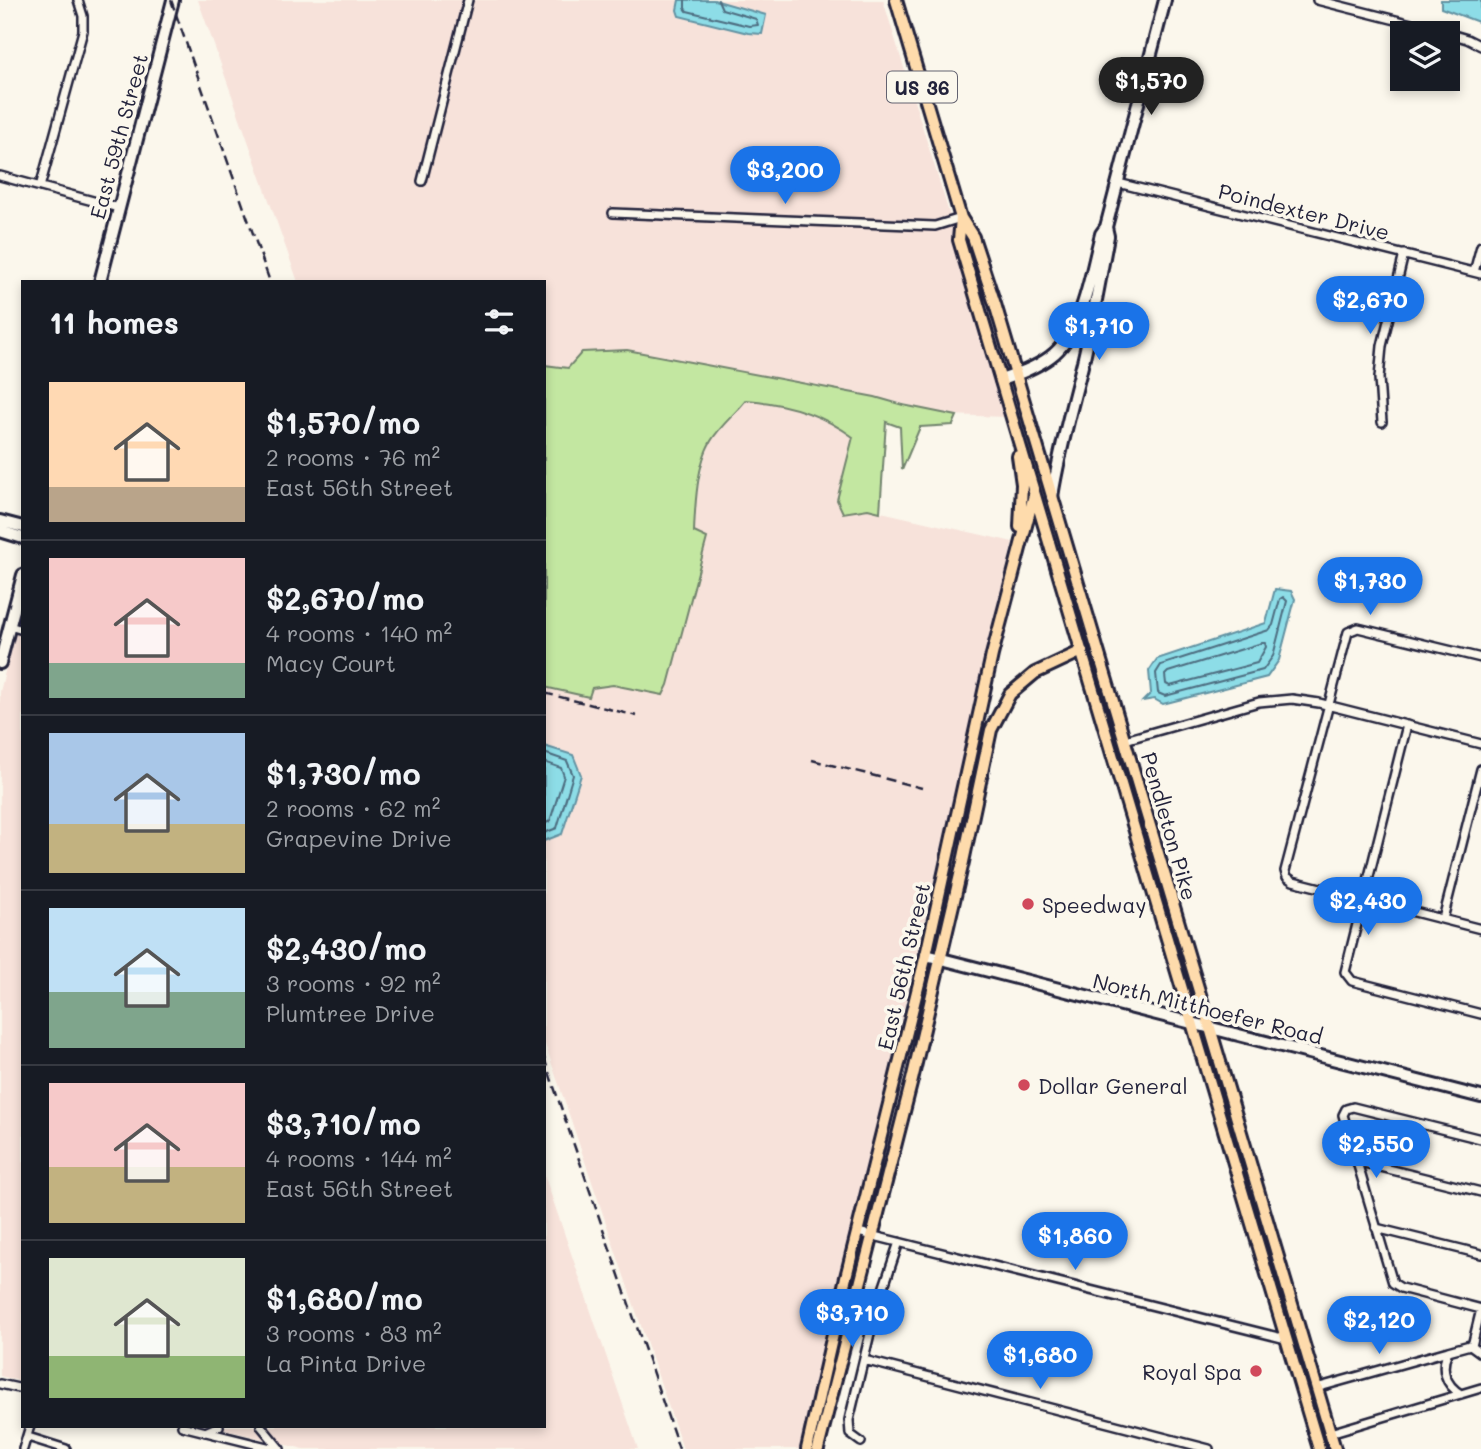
<!DOCTYPE html>
<html lang="en">
<head>
<meta charset="utf-8">
<style>
	:root { --surface:#171b24; --page:#20242c; --text:#f1f3f6; --muted:#9ea1a6; --line:#363941; --accent:#1a73e8 }
	body { margin:0; font-family:Mali,sans-serif; background:var(--page); color:var(--text); height:100vh; display:flex; flex-direction:column; font-size:26px; white-space:nowrap }
	* { box-sizing:border-box; margin:0 }
	p { font-size:23px; color:var(--muted) }
	.icon { flex:none; width:38px; height:38px; fill:none; stroke:currentColor; stroke-width:2; stroke-linecap:round; stroke-linejoin:round }
	.map { position:relative; flex:1; overflow:hidden }
	.drawer { position:absolute; left:21px; top:280px; width:525px; height:1148px; display:flex; flex-direction:column; background:var(--surface); border-radius:0px; box-shadow:0 4px 10px #0003 }
	.drawer>* { flex:none }
	.controls { position:absolute; left:1390px; top:21px; display:grid; gap:14px }
	.controls a { display:grid; place-items:center; width:70px; height:70px; border-radius:0px; background:var(--surface); box-shadow:0 4px 10px #0003; font-size:35px }
	.price { position:absolute; translate:-50% -60px; padding:0 16px; border-radius:24px; background:var(--accent); color:#fff; font-size:23px; line-height:46px; filter:drop-shadow(0 2px 4px #0008) }
	.price::after { content:''; position:absolute; left:50%; top:42px; width:21px; height:16px; margin-left:-10px; background:inherit; clip-path:polygon(0 0,100% 0,50% 100%) }
	.price.on { background:#222; color:#fff }
	ul { padding:0; list-style:none }
	li { display:flex; align-items:center; gap:21px; height:175px; padding:0 28px }
	li+li { border-top:2px solid var(--line) }
	li span { display:grid; place-items:center; flex:none; width:196px; height:140px; border-radius:0px; color:#555 }
	li>.icon { margin-inline-start:auto }
	span .icon { width:84px; height:84px; fill:#fffc; stroke-width:1 }
	li b { font-size:30px }
	h2 { display:flex; justify-content:space-between; align-items:center; height:84px; padding:0 28px; font-size:30px }
	.map>svg:first-child { display:block }
	.built { fill:#f7e2da }
	.green { fill:#c3e7a1; stroke:#72846e; stroke-width:2 }
	.water { fill:#8ddde7; stroke:#6292a2; stroke-width:2 }
	.lines { fill:none; stroke-linecap:round; stroke-linejoin:round }
	.shore { stroke:#4d6d80; stroke-width:2 }
	.street-casing { stroke:#22223b; stroke-width:12 }
	.secondary-casing { stroke:#22223b; stroke-width:16 }
	.primary-casing { stroke:#22223b; stroke-width:16 }
	.street { stroke:#fbf7ec; stroke-width:7 }
	.secondary { stroke:#fbf7ec; stroke-width:10 }
	.primary { stroke:#fedbac; stroke-width:10 }
	.rail { stroke:#22223b; stroke-width:2.5; stroke-dasharray:10 5; stroke-linecap:butt }
	.poi-dot { fill:#d1495b; stroke:#fbf7ec; stroke-width:2.5 }
	.labels { text-anchor:middle; dominant-baseline:central; stroke-width:7; stroke-linejoin:round; paint-order:stroke }
	.shield { fill:#fbf7ec; stroke:#636270; stroke-width:2 }
	.shield-label { font-size:19px; font-weight:bold; fill:#22223b }
	.street-label { font-size:21px; fill:#22223b; stroke:#fbf7ec }
	.poi-label { font-size:21px; fill:#22223b; stroke:#fbf7ec; text-anchor:start }
</style>
</head>
<body>
<div class="map">
<svg width="1481" height="1449" viewBox="0 0 1481 1449">
	<rect width="100%" height="100%" fill="#fbf7ec"/>
	<filter id="ink" filterUnits="userSpaceOnUse"><feTurbulence type="fractalNoise" baseFrequency=".0143" numOctaves="2"/><feDisplacementMap in="SourceGraphic" scale="14" xChannelSelector="R" yChannelSelector="G"/><feConvolveMatrix kernelMatrix="1 2 1 2 8 2 1 2 1" color-interpolation-filters="sRGB"/></filter>
	<g filter="url(#ink)">
		<path class="built" d="M198,0H883L950,216L955,244L1006,417L949,415L875,397L627,350L569,368L544,365V282H298Z
			M747,399L773,403L823,417L853,438L844,513L868,509L1013,542L801,1449H683L544,1041V687L589,697L592,688L613,685L706,538L694,532L695,503L703,463L711,441Z
			M23,599V1382L0,1376V692Z
			M544,1174L638,1449H304L209,1426H544Z"/>
		<path class="green" d="M627,350L875,397L903,405L957,416L953,425L920,427L902,470L900,427L886,422L880,512L868,509L843,513L837,500L853,437C822,414 785,403 746,400C736,413 720,426 711,441C697,464 695,505 694,532L707,538L668,685L663,695L613,685L592,688L589,697L544,687V365L568,368L582,352Z"/>
		<path class="water" d="M679,0H714L766,15L762,34L748,33L679,16L677,10Z
			M1441,0H1481V23L1441,8Z
			M1275,589L1291,591L1295,599L1279,660L1267,677L1163,704L1154,699L1143,701L1151,693L1149,671L1157,659L1266,623Z
			M544,746L573,755L581,775L562,834L544,841Z"/>
		<g class="lines">
			<path class="shore" d="M685,0V8L687,11L749,26L758,25L756,19L722,9L718,0
				M1283,597L1287,601L1273,656L1263,670L1165,696L1158,693L1156,673L1161,665L1269,630L1273,625L1280,599Z
				M1262,643H1265L1266,647L1257,663L1170,686L1166,684L1165,675L1168,672Z
				M544,753L567,761L573,775L557,828L544,833
				M544,762L561,768L564,776L550,821L544,824"/>
			<g class="street-casing">
				<path id="street" d="M1317,0L1447,33
					M1447,33L1467,39L1481,46
					M0,176L119,208
					M422,181L468,0
					M1118,183L1481,274
					M40,187L83,31V16L78,0
					M613,213L935,226L961,218
					M1474,272L1481,246
					M1382,422L1379,378L1382,346L1404,254
					M9,626L23,630
					M1481,658L1358,628L1348,632L1285,871L1287,877L1293,881L1481,929
					M1407,725L1345,972L1352,981L1481,1014
					M1125,740L1259,702L1292,699L1319,703L1481,744
					M1443,919L1481,769
					M1481,1139L1353,1107L1346,1109L1343,1115L1393,1283L1401,1288L1481,1309
					M1356,1161L1481,1192
					M1376,1228L1481,1254
					M858,1232L1286,1339
					M1472,1346L1481,1309
					M864,1360L1209,1449
					M0,1384L23,1389
					M1316,1388L1448,1351
					M1461,1394C1445,1385 1440,1368 1448,1351L1470,1345L1481,1353
					M182,1426L275,1449
					M261,1426L280,1449
					M205,1432L219,1426
					M1330,1433L1481,1388
					M28,1437L66,1449
					M861,1442L850,1434L849,1420L875,1313L899,1242
					M23,1449L30,1426"/>
			</g>
			<g class="secondary-casing">
				<path id="secondary" d="M100,282L173,0
					M1001,380C1018,374 1035,368 1050,357C1083,333 1091,272 1101,234L1106,227L1165,0
					M1052,497C1059,451 1072,407 1083,362C1093,320 1100,278 1108,236L1106,227
					M0,521L23,527
					M0,531L23,538
					M0,663L23,575
					M926,955L1481,1097"/>
			</g>
			<g class="primary-casing">
				<path id="primary" d="M896,0L961,218L973,237L995,304L1335,1449
					M961,218L959,240L1319,1449
					M1018,456L1022,484L1020,527
					M807,1449L846,1277L926,955L992,655L1034,495
					M818,1449L912,1080L963,862L991,730L1010,694L1035,673L1082,651"/>
			</g>
			<use href="#street" class="street"/>
			<use href="#secondary" class="secondary"/>
			<use href="#primary" class="primary"/>
			<path class="rail" d="M171,0L270,282
				M544,693L637,716
				M812,760L922,788
				M544,1058L679,1449"/>
		</g>
	</g>
	<g class="poi-dot">
		<circle cx="1028" cy="904" r="7"/>
		<circle cx="1024" cy="1085" r="7"/>
		<circle cx="1256" cy="1371" r="7"/>
	</g>
	<g class="labels">
		<rect class="shield" x="887" y="71.5" width="70" height="31" rx="5"/>
		<g class="shield-label">
			<text x="922" y="87">US 36</text>
		</g>
		<g class="street-label">
			<text transform="translate(118 136) rotate(-75)">East 59th Street</text>
			<text transform="translate(1304 211) rotate(14)">Poindexter Drive</text>
			<text transform="translate(1170 826) rotate(74)">Pendleton Pike</text>
			<text transform="translate(903 966) rotate(-77)">East 56th Street</text>
			<text transform="translate(1208 1008) rotate(14)">North Mitthoefer Road</text>
		</g>
		<g class="poi-label">
			<text x="1042" y="904">Speedway</text>
			<text x="1038" y="1085">Dollar General</text>
			<text x="1242" y="1371" text-anchor="end">Royal Spa</text>
		</g>
	</g>
</svg>
<div class="controls">
<a><svg class="icon" aria-label="layers" viewBox="0 0 24 24"><path d="M12 4l9 5-9 5-9-5zM3 14l9 5 9-5"/></svg></a>
</div>
<b class="price on" style="left:1151px;top:117px">$1,570</b>
<b class="price" style="left:785px;top:206px">$3,200</b>
<b class="price" style="left:1370px;top:336px">$2,670</b>
<b class="price" style="left:1099px;top:362px">$1,710</b>
<b class="price" style="left:1370px;top:617px">$1,730</b>
<b class="price" style="left:1368px;top:937px">$2,430</b>
<b class="price" style="left:1376px;top:1180px">$2,550</b>
<b class="price" style="left:1075px;top:1272px">$1,860</b>
<b class="price" style="left:852px;top:1349px">$3,710</b>
<b class="price" style="left:1379px;top:1356px">$2,120</b>
<b class="price" style="left:1040px;top:1391px">$1,680</b>
<section class="drawer">
<h2>11 homes<svg class="icon" aria-label="filters" viewBox="0 0 24 24"><path d="M4 7h16M4 17h16"/><circle cx="9" cy="7" r="2"/><circle cx="15" cy="17" r="2"/></svg></h2>
<ul>
<li><span style="background:linear-gradient(#ffd9b3 75%,#b9a48a 0)"><svg class="icon" aria-label="home" viewBox="0 0 24 24"><path d="M3 11l9-7 9 7M6 9v11h12V9"/></svg></span><div><b>$1,570/mo</b><p>2 rooms · 76 m²</p><p>East 56th Street</p></div></li>
<li><span style="background:linear-gradient(#f6c9c9 75%,#7fa58c 0)"><svg class="icon" aria-label="home" viewBox="0 0 24 24"><path d="M3 11l9-7 9 7M6 9v11h12V9"/></svg></span><div><b>$2,670/mo</b><p>4 rooms · 140 m²</p><p>Macy Court</p></div></li>
<li><span style="background:linear-gradient(#a9c7e8 65%,#c2b280 0)"><svg class="icon" aria-label="home" viewBox="0 0 24 24"><path d="M3 11l9-7 9 7M6 9v11h12V9"/></svg></span><div><b>$1,730/mo</b><p>2 rooms · 62 m²</p><p>Grapevine Drive</p></div></li>
<li><span style="background:linear-gradient(#bfe0f5 60%,#7fa58c 0)"><svg class="icon" aria-label="home" viewBox="0 0 24 24"><path d="M3 11l9-7 9 7M6 9v11h12V9"/></svg></span><div><b>$2,430/mo</b><p>3 rooms · 92 m²</p><p>Plumtree Drive</p></div></li>
<li><span style="background:linear-gradient(#f6c9c9 60%,#c2b280 0)"><svg class="icon" aria-label="home" viewBox="0 0 24 24"><path d="M3 11l9-7 9 7M6 9v11h12V9"/></svg></span><div><b>$3,710/mo</b><p>4 rooms · 144 m²</p><p>East 56th Street</p></div></li>
<li><span style="background:linear-gradient(#dfe7d0 70%,#8fb573 0)"><svg class="icon" aria-label="home" viewBox="0 0 24 24"><path d="M3 11l9-7 9 7M6 9v11h12V9"/></svg></span><div><b>$1,680/mo</b><p>3 rooms · 83 m²</p><p>La Pinta Drive</p></div></li>
</ul>
</section>
</div>
</body>
</html>
